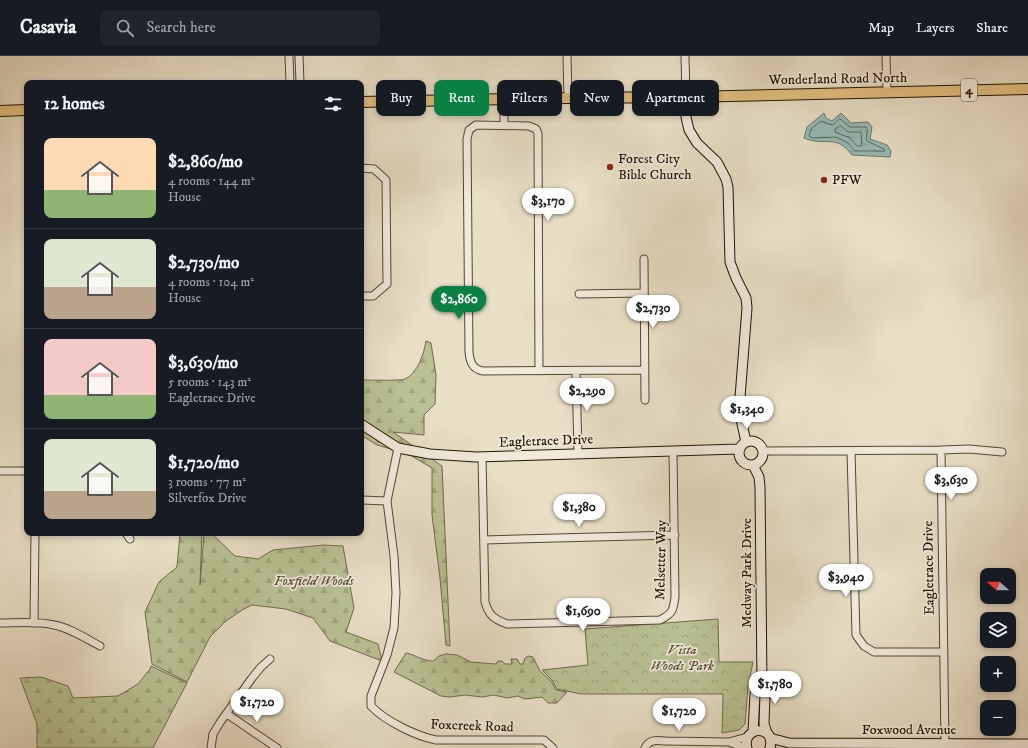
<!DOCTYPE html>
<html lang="en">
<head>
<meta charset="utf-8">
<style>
	:root { --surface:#171b24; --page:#20242c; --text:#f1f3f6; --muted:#9ea1a6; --line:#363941; --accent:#0b8043 }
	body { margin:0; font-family:"IM FELL DW Pica",serif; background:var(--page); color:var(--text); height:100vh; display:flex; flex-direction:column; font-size:15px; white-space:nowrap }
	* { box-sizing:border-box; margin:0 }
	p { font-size:13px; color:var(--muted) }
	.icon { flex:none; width:22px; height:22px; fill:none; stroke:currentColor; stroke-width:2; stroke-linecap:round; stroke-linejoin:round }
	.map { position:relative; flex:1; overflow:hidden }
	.side { position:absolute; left:24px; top:24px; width:340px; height:456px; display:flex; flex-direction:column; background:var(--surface); border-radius:8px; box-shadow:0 2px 6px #0003 }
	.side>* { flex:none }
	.banner { position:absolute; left:376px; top:24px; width:380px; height:36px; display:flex; gap:8px }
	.needle { width:26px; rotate:291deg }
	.controls { position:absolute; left:980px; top:512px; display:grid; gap:8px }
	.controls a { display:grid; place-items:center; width:36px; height:36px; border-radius:8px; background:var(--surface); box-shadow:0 2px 6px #0003; font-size:20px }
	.price { position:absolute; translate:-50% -34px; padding:0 9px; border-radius:14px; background:#fff; color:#222; font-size:13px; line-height:26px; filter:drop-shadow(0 1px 2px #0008) }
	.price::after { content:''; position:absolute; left:50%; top:24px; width:12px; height:9px; margin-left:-6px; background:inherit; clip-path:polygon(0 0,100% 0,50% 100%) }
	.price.active { background:var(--accent); color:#fff }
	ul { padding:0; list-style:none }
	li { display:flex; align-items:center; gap:12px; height:100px; padding:0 20px }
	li+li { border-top:1px solid var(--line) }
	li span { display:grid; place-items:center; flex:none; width:112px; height:80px; border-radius:8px; color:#555 }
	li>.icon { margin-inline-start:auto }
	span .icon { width:48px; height:48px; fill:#fffc; stroke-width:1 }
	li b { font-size:17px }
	h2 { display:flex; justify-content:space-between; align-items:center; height:48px; padding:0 20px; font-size:17px }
	.pill { padding:0 14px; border-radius:8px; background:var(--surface); box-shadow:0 2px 6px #0003; font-size:14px; line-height:36px }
	.pill.active { background:var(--accent); color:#fff }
	header { display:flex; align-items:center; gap:24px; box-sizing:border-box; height:56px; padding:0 20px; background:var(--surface); border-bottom:1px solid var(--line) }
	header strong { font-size:19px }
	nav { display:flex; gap:22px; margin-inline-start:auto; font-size:14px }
	.search { width:280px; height:36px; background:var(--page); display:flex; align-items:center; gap:10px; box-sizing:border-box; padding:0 14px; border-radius:8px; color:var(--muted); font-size:15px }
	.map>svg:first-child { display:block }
	.forest { fill:url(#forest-firs); stroke:#6e6a4a }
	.park { fill:url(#park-crowns); stroke:#6e6a4a }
	.water { fill:url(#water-ripples); stroke:#68786e }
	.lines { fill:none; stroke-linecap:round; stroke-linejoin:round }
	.shore { stroke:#5c675c; stroke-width:1 }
	.street-casing { stroke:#544531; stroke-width:9 }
	.secondary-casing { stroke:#221200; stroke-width:11 }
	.primary-casing { stroke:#221200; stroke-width:12 }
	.street { stroke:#f1ead9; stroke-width:7 }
	.secondary { stroke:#f1ead9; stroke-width:9 }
	.primary { stroke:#e4c082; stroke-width:10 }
	.poi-dot { fill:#8f2418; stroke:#f1ead9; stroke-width:1.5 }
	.labels { text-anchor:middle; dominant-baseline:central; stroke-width:3.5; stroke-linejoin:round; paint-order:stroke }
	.shield { fill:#f1ead9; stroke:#605341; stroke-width:1 }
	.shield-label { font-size:13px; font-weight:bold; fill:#221200 }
	.street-label { font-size:14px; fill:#221200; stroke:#f1ead9 }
	.poi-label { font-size:14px; fill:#221200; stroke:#f1ead9; text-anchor:start }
	.park-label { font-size:14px; font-style:italic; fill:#574f33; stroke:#f1ead9 }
</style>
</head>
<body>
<header>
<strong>Casavia</strong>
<div class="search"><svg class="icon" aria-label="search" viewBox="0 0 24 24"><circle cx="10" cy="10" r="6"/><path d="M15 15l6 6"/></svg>Search here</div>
<nav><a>Map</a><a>Layers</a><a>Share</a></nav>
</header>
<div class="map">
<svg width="1028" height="692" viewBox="0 0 1028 692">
	<defs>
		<pattern id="forest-firs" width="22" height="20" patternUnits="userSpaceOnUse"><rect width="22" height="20" fill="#b9c193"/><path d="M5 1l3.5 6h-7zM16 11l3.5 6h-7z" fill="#9fa57d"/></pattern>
		<pattern id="park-crowns" width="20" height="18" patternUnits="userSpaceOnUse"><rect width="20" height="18" fill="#b9c193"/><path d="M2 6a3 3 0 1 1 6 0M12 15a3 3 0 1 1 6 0" fill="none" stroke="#9fa57d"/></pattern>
		<pattern id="water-ripples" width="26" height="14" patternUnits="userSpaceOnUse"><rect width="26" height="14" fill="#97bcb8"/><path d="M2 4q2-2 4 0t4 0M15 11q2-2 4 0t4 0" fill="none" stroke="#82a19c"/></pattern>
	</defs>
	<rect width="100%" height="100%" fill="#e9dfc5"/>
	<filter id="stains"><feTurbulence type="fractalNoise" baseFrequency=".005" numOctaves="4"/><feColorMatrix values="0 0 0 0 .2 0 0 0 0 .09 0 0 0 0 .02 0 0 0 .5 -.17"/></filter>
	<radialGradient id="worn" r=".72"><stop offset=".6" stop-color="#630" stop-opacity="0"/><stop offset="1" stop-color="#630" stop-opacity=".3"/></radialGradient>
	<path class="forest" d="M426,285L431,287L436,319L435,348L424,359V379L393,376L442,410L450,590L446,589L440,522L432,459V412L408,398L377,389L361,379V324C368,324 401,325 405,323C418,317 424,297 426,285Z
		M180,477H202L200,529L204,477H211L235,500L258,503L273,494L324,489L343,490L354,552L346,576L378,588L382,605L330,585L313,562L286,553L252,549L242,554L226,565L210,581L187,626L152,608L145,556L159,526L177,511Z
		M406,597C416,599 423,605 433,605L439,600L446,598L457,599L471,606L496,608L498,605H502L505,608H512L511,603H517L520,608H523L525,602L528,600L533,601L540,615L551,625L556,634L567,636L557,647H548L542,641L525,643L518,640L507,642L494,639L482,641L465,639L450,641L441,640L394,616Z
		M151,610L187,627L153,692H37V668L20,622L41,621L68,630L73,642L118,640L138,628L150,613Z"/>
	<path class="park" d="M718,563L719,606H753L748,630L745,668L739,674L722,677L723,638H581L557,633L552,624L542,614L588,609L585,573Z"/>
	<path class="water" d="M824,57L826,62L832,65L841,57L851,67L868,66L872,71L870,83L887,89L891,95L890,101L852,99C836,77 825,91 804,82L807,71Z"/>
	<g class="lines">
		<path class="shore" d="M840,63L850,71H866C869,75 865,81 867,85L884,93L885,95H855L848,87L836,81L813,82L809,80L811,73L821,65L832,69Z
			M841,70L848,76H861L862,90H857L850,82L835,76V73Z"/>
		<g class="street-casing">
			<path id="street" d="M289,0L290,27
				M299,0L300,27
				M567,0L568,42
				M685,0L686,41
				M886,0L887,36
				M504,43V69
				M361,112L374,113L386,124L387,228L373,240H361
				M644,203L645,344
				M579,238L644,237
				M539,315L538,77L536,73L529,70L476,69L469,74L467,83L469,296C470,306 472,313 483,315L644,314
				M576,315L578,398
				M398,392L387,445L394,500L396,537L394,572L387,599L371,640V650C385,665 416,680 436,684H544L553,692
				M941,394L969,393L1002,396
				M763,395L941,394L945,688
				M851,395L856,579L864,590L874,596H944
				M482,401L485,546C489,560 494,563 507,568L660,564C673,557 673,555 675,541L673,395
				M0,415H27
				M361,444L387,445
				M126,477L130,483
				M484,484L675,479
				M0,567C17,567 37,565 54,569C70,572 85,582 100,590
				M34,567L35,477
				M227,658L277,692
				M729,686L745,692
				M211,692L213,678L221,665L252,622L261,611L270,603
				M645,692C649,683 657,684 666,685L729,686L747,681"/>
		</g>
		<g class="secondary-casing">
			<path id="secondary" d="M686,41V61L689,74L697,87L717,106L726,123L728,131L730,206L736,222L746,242L747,252L739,354L746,386
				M361,368L398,392L430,398L476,401L739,393
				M739 397a12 12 0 1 1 24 0a12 12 0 1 1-24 0Z
				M753,409L759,421L760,431L762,626L765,639L764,668L767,677
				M753,676L755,638L762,626
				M770,682L789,687L1028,688
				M747,692C743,678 758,669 769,679L771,686L770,692"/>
		</g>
		<g class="primary-casing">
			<path id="primary" d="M361,46L568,42L686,41L1028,33
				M0,55L27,54"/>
		</g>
		<use href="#street" class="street"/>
		<use href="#secondary" class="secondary"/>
		<use href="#primary" class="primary"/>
	</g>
	<g class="poi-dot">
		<circle cx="610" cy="111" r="4"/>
		<circle cx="824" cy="124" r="4"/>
	</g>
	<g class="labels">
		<rect class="shield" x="961" y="23" width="16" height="22" rx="3"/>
		<g class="shield-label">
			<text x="969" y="34">4</text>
		</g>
		<g class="street-label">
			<text transform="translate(838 23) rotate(-1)">Wonderland Road North</text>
			<text transform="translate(546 385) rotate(-2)">Eagletrace Drive</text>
			<text transform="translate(661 504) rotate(-89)">Melsetter Way</text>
			<text transform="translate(929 512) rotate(-91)">Eagletrace Drive</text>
			<text transform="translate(747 517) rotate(-90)">Medway Park Drive</text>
			<text transform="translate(472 670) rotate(2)">Foxcreek Road</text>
			<text x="909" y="674">Foxwood Avenue</text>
		</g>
		<g class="poi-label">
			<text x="618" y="103">Forest City<tspan x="618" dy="16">Bible Church</tspan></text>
			<text x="832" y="124">PFW</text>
		</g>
		<g class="park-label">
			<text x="314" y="525">Foxfield Woods</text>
			<text x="682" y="594">Vista<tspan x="682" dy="16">Woods Park</tspan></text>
		</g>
	</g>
	<rect width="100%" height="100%" filter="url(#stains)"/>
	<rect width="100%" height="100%" fill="url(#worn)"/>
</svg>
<div class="controls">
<a><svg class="needle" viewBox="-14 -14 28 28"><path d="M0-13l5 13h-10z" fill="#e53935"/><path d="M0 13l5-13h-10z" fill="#9ea1a6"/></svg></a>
<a><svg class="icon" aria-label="layers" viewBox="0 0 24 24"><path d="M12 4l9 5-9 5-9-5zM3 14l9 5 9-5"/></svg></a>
<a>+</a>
<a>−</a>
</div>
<b class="price" style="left:548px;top:166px">$3,170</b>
<b class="price active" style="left:459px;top:264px">$2,860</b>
<b class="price" style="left:653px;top:273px">$2,730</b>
<b class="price" style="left:587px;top:356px">$2,290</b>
<b class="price" style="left:747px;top:374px">$1,340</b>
<b class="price" style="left:951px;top:445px">$3,630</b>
<b class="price" style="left:579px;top:472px">$1,380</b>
<b class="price" style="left:846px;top:542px">$3,940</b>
<b class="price" style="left:583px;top:576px">$1,690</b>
<b class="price" style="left:775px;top:649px">$1,780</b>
<b class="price" style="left:257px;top:667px">$1,720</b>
<b class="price" style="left:679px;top:676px">$1,720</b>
<div class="banner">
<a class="pill">Buy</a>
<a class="pill active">Rent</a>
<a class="pill">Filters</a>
<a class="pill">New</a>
<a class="pill">Apartment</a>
</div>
<section class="side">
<h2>12 homes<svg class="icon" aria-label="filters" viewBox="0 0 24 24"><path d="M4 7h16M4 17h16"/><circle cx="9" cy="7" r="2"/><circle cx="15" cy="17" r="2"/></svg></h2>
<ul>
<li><span style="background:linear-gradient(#ffd9b3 65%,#8fb573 0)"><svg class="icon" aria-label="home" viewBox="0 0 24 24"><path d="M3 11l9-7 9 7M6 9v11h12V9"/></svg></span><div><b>$2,860/mo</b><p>4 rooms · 144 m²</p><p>House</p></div></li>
<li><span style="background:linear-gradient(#dfe7d0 60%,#b9a48a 0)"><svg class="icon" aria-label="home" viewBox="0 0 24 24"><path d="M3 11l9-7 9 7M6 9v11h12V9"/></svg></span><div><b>$2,730/mo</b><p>4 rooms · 104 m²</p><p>House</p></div></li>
<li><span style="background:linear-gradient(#f6c9c9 70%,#8fb573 0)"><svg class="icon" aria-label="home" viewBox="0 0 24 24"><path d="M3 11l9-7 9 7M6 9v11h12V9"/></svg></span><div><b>$3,630/mo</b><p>5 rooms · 143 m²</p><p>Eagletrace Drive</p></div></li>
<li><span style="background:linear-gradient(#dfe7d0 65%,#b9a48a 0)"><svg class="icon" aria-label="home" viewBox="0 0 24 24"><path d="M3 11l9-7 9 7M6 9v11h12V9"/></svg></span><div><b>$1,720/mo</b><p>3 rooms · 77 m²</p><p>Silverfox Drive</p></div></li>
</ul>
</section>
</div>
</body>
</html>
